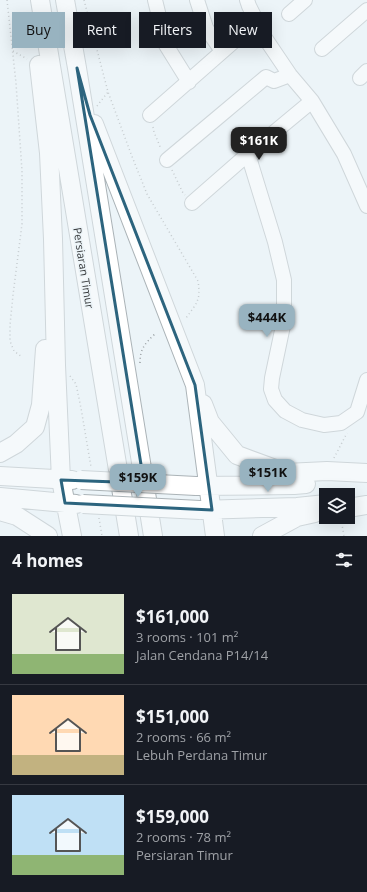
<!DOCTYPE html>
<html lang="en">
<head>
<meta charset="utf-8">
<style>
	:root { --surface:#171b24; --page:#242831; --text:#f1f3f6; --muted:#9ea1a6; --line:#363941; --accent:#98b3c0 }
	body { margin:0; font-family:"Open Sans",sans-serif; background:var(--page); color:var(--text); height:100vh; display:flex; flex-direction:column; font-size:15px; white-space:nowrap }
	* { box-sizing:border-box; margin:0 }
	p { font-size:13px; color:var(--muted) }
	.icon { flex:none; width:22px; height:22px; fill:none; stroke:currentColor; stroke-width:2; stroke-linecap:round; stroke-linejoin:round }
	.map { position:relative; height:536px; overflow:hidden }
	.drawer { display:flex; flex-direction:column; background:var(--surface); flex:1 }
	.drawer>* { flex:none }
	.top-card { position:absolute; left:12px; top:12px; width:343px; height:36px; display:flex; gap:8px }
	.controls { position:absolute; left:319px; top:488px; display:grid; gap:8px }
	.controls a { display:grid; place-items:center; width:36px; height:36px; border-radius:0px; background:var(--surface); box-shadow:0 4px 16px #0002; font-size:20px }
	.price { position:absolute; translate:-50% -34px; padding:0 9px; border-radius:8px; background:var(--accent); color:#111; font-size:13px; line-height:26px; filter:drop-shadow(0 1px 2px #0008) }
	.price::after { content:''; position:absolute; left:50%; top:24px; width:12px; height:9px; margin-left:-6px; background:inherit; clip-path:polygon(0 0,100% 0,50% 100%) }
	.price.current { background:#222; color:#fff }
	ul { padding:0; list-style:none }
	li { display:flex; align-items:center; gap:12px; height:100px; padding:0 12px }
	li+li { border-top:1px solid var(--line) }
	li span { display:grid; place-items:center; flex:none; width:112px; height:80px; border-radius:0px; color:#555 }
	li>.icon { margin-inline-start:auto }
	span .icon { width:48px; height:48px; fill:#fffc; stroke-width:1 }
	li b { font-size:17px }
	h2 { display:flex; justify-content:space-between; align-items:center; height:48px; padding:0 12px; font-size:17px }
	.tag { padding:0 14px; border-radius:0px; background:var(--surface); box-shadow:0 4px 16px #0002; font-size:14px; line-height:36px }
	.tag.current { background:var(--accent); color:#111 }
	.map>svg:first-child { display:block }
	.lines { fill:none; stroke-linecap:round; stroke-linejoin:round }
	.minor-casing { stroke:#abb3b7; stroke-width:16 }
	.major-casing { stroke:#abb3b7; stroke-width:20 }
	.path { stroke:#969c9f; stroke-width:1.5; stroke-dasharray:1 3; stroke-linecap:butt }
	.minor { stroke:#fff; stroke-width:14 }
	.major { stroke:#fff; stroke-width:18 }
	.major-bridge-casing { stroke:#abb3b7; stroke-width:20; stroke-linecap:butt }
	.major-bridge { stroke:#fff; stroke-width:18 }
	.marked { fill:none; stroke:#2c647e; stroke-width:3; stroke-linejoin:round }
	.labels { text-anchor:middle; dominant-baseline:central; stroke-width:3; stroke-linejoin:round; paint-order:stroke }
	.street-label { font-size:11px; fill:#36393b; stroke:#ecf4f8 }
</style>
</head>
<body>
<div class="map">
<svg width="367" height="536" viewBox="0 0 367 536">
	<rect width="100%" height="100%" fill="#ecf4f8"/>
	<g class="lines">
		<g class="minor-casing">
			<path id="minor" d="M155,0L166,45L189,82
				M197,0L206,28L222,51
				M247,0L249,6L265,38L290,75L312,101L344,154L367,206
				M289,14L305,0
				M322,49L367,10
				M360,78L367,71
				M150,115L257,21
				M248,154L275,242L284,280V321L272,378L271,389L275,400L285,411L302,420L324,425L341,423L357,412L367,380
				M167,160L216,119L266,77L274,81L290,75
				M192,203L248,154L312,101"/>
		</g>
		<g class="major-casing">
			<path id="major" d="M40,0L129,536
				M65,0L77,68L153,536
				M39,65L49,153L53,239L56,365L61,480L72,536
				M94,124L195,385L215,536
				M203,404L210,422L237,455L286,473L327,471L367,473
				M0,453L16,444L35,427L41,405L45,349
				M0,476L72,480
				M196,486L294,485L306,484
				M0,497L76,504
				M348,508L367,505
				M201,510L297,507L326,504
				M0,511L17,516L48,536
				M262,536L297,517L315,513"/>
		</g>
		<path class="path" d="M7,0L16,83L22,171V224L13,295L10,325V341L14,351L22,357
			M84,0L108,92L131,154L147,194L198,281C201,300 197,303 186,318
			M13,51L27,59
			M97,106L108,92
			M153,127L154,132L161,149
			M172,170L183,193L185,195
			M140,363C140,349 145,343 155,334
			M70,376L76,384L81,408L91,467
			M334,458L347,433
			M99,518L102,536
			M341,519L344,536"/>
		<use href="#minor" class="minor"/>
		<use href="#major" class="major"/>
		<g class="major-bridge-casing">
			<path id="major-bridge" d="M81,480L196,486
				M83,504L200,510"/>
		</g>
		<use href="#major-bridge" class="major-bridge"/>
	</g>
	<path d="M0 0H367V536H0ZM77,68L90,115L195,385L212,510L65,503L61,480L144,483Z" fill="#ecf4f8" fill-opacity=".55" fill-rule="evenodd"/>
	<path class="marked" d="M77,68L90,115L195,385L212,510L65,503L61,480L144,483Z"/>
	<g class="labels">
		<g class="street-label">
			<text transform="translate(84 268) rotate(81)">Persiaran Timur</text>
		</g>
	</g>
</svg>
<div class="controls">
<a><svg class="icon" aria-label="layers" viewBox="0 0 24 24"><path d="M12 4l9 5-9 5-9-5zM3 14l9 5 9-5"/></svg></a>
</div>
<b class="price current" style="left:259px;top:161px">$161K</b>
<b class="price" style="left:267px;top:338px">$444K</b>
<b class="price" style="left:268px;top:493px">$151K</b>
<b class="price" style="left:138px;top:498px">$159K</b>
<div class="top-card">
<a class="tag current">Buy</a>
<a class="tag">Rent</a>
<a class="tag">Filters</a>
<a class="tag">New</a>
</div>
</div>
<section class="drawer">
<h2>4 homes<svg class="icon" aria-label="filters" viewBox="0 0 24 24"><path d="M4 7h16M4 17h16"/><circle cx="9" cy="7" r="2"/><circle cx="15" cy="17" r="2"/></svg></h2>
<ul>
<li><span style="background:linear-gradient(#dfe7d0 75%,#8fb573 0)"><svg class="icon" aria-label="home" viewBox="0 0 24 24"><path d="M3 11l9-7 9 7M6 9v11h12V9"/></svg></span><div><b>$161,000</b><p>3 rooms · 101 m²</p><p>Jalan Cendana P14/14</p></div></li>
<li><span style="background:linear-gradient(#ffd9b3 75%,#c2b280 0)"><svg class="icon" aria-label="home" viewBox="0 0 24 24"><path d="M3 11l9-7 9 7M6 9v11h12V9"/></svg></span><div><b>$151,000</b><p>2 rooms · 66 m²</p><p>Lebuh Perdana Timur</p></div></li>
<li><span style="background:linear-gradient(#bfe0f5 75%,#8fb573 0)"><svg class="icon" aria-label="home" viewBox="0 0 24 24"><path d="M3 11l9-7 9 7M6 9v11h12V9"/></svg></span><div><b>$159,000</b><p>2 rooms · 78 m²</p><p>Persiaran Timur</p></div></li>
</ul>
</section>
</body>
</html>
